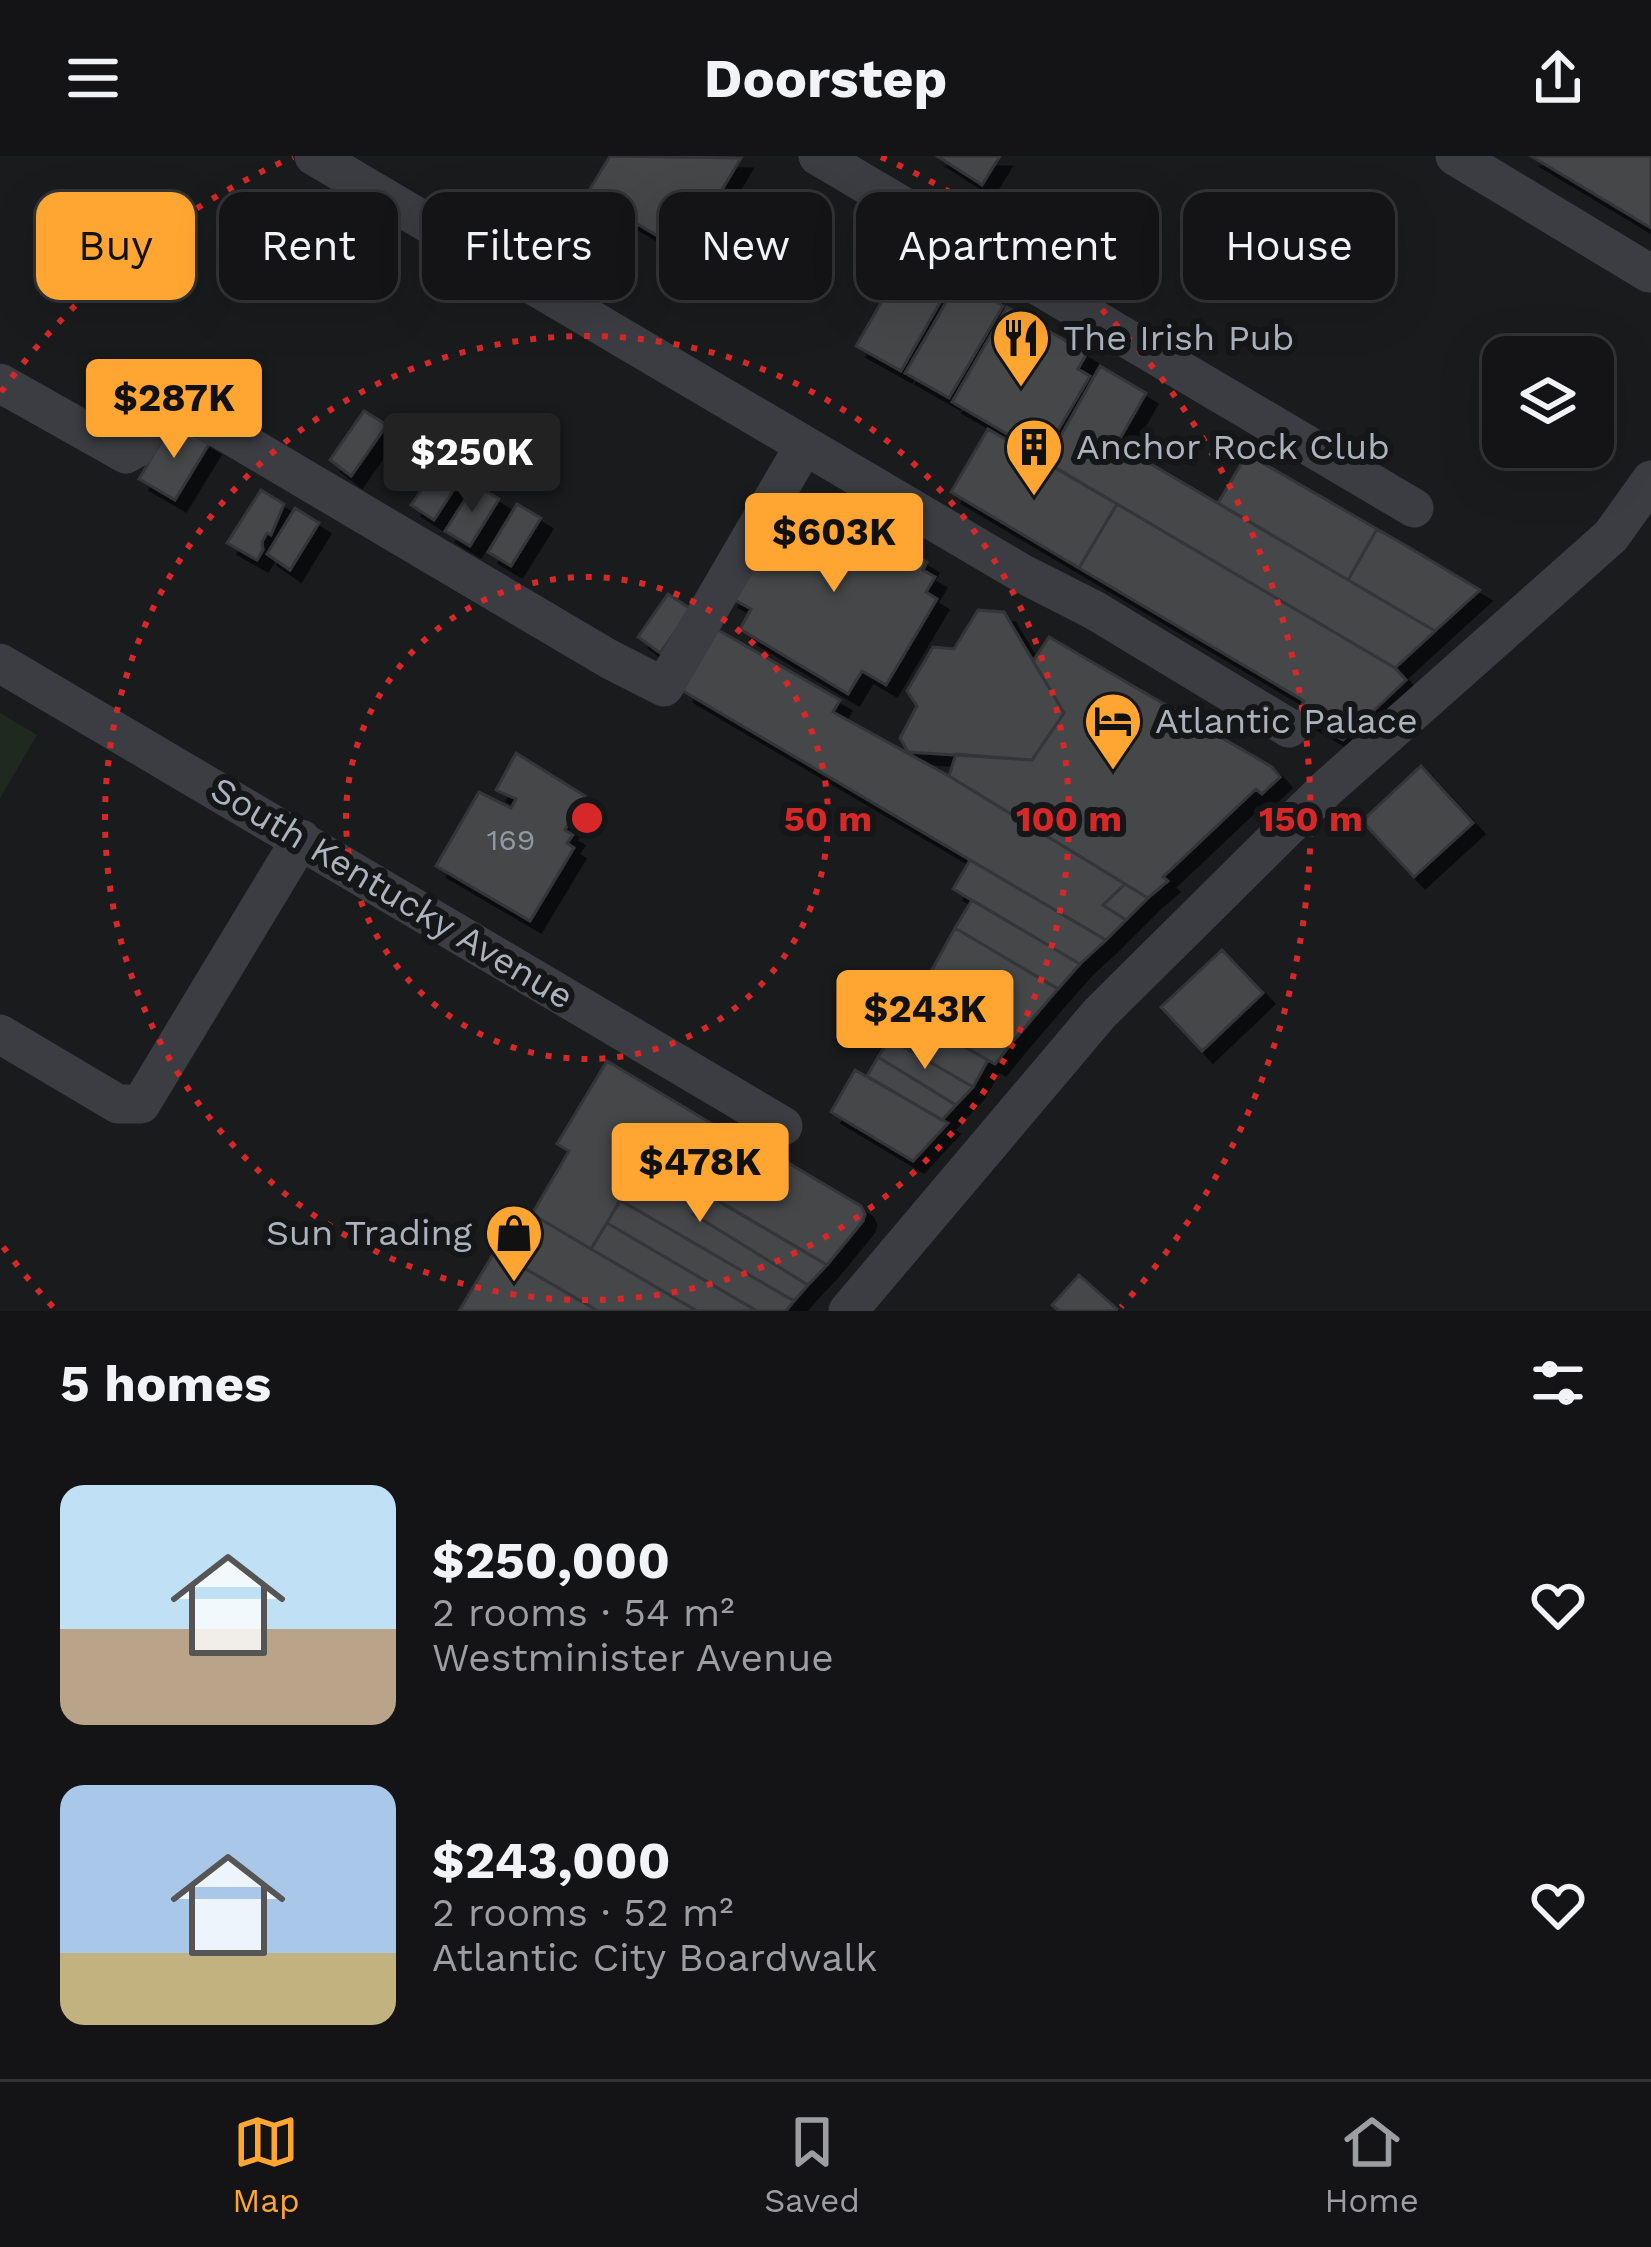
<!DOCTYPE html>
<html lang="en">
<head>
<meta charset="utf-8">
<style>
	:root { --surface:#141416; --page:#212123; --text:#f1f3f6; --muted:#9d9ea1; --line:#333335; --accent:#fea532 }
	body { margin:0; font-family:"Work Sans",sans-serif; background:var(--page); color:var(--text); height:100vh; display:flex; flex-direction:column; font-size:45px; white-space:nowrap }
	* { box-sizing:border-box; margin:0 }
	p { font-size:39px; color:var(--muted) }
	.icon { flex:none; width:66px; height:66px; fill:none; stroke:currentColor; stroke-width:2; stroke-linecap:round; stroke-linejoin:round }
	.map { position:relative; height:1155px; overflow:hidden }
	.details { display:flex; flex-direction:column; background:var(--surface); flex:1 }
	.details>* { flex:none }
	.hud { position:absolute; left:36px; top:36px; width:1581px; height:108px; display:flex; gap:24px }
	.tools { position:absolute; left:1482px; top:180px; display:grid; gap:24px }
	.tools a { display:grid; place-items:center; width:132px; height:132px; border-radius:24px; background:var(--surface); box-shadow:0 12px 48px #0002,0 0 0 3px var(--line); font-size:60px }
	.price { position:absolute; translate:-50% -102px; padding:0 27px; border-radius:12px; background:var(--accent); color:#111; font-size:39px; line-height:78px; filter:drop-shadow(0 3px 6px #0008) }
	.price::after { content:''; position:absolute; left:50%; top:72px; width:36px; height:27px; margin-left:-18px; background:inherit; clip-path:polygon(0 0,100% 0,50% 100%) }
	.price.on { background:#222; color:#fff }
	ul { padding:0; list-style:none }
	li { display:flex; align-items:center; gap:36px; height:300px; padding:0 60px }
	li span { display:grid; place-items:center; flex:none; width:336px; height:240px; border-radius:24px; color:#555 }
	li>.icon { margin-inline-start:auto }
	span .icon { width:144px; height:144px; fill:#fffc; stroke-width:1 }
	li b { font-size:51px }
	h2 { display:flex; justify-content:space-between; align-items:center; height:144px; padding:0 60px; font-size:51px }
	.pill { padding:0 42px; border-radius:24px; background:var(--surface); box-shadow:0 12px 48px #0002,0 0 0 3px var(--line); font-size:42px; line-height:108px }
	.pill.on { background:var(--accent); color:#111 }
	header { display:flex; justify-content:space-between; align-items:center; height:156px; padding:0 60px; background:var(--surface); font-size:54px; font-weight:700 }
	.menu { display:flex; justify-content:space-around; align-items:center; height:168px; border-top:3px solid var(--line); background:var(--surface); font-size:33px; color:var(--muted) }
	.menu a { display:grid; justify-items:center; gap:6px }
	.menu .on { color:var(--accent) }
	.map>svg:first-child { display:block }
	.green { fill:#202920 }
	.building { fill:#44464a; stroke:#343539; stroke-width:3; filter:url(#shadow) }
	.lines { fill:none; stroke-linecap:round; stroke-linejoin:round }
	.minor { stroke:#3b3d42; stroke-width:39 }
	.ring { fill:none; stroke:#d62828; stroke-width:6; stroke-dasharray:6 12 }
	.labels { text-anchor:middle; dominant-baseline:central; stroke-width:12; stroke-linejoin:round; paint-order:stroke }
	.number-label { font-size:30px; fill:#9298a0 }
	.poi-label { font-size:36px; fill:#acb3bd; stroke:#151618; text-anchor:start }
	.street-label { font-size:36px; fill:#acb3bd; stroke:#151618 }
	.centre { fill:#d62828; stroke:#151618; stroke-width:6 }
	.ring-label { font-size:36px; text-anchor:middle; font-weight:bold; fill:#d62828; stroke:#151618; stroke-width:12; stroke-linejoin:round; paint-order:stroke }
</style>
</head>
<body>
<header><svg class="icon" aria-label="menu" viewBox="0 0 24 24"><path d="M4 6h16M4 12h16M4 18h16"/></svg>Doorstep<svg class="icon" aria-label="share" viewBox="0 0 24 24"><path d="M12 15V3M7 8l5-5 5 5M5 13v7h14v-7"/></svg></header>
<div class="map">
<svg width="1651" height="1155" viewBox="0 0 1651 1155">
	<defs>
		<filter id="shadow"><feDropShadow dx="11" dy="11" stdDeviation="0" flood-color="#0009"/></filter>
	</defs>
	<rect width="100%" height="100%" fill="#1a1b1d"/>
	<path class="green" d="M0,557L37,579L0,642Z"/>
	<path class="building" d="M610,0L741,2L714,47L742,64L713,113L587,38Z
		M937,0H1000L982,29Z
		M1531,0H1651V72Z
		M902,111L946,136L901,215L856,190Z
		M959,124L1003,150L949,242L905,217Z
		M1007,151L1087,197L1078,213L1090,220L1057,276L1048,271L1035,294L952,246Z
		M1100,210L1146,237L1117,288L1435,475L1395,512L1046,306Z
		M364,255L387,269L351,320L330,304Z
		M172,267L209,288L175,344L139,323Z
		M988,273L1117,348L1079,412L951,336Z
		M1247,298L1377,373L1348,424L1218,347Z
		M445,299L467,313L434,364L411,349Z
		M475,328L499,343L470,390L445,375Z
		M261,334L284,348L271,379L267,377L262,386L263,394L257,404L227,387Z
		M815,339L927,406L923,414L935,421L926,436L937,443L886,529L862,515L848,538L740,473L751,453L728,440L782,351L801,362Z
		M517,348L541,362L511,410L488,396Z
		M1117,348L1395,512L1406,524L1343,584L1297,557L1304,545L1079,412Z
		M295,352L319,367L290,414L267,398Z
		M1377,373L1405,389L1480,434L1435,475L1348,424Z
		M668,438L691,453L660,497L638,481Z
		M978,454L1004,456L1064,557L1032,604L908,596L900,582L917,550L907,535L933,491L954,493Z
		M713,471L840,544L833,556L949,620L1125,728L1103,749L1126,764L1106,784L683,535Z
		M1049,481L1272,611L1280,621L1262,638L1256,633L1163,721L1168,725L1148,742L949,620L956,598L1032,604L1064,557L1033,505Z
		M516,597L585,640L565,674L573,679L567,687L574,692L530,765L436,710L479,636L511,652L516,643L496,634Z
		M1421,610L1473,667L1414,721L1362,665Z
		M970,704L1106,784L1080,808L953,733Z
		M1125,728L1148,742L1126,764L1103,749Z
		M972,744L1080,808L1058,833L955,772Z
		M955,772L1058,833L1015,883L923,830Z
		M1222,794L1263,837L1202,895L1161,851Z
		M923,830L1015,883L995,908L906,858Z
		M906,858L988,904L973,931L890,883Z
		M890,883L973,931L956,949L878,901Z
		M878,901L956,949L942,964L867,920Z
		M607,905L719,972L687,1026L646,1002L591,1093L532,1058L569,995L557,988Z
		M855,914L948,967L913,1005L831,956Z
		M741,979L861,1050L865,1058L863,1065L827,1109L687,1026L698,1008L715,1019Z
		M646,1002L706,1038L693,1058L808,1129L794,1145L620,1044Z
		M706,1038L827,1109L808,1129L693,1058Z
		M620,1044L794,1145L786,1155H757L607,1067Z
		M532,1058L591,1093L697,1155H598L507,1102Z
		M607,1067L757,1155H697L591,1093Z
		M495,1095L507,1102L598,1155H459Z
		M1079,1119L1117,1153L1115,1155H1059L1052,1149Z"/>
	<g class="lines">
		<path class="minor" d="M314,0L1023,418L1094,454L1289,572
			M818,0L1414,352
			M1455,0L1649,117
			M0,227L126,298L136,292L164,240L609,503L664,531L804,290
			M0,507L783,970
			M0,878L118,948H141L301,683
			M848,1155L1100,857L1326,633L1611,380L1651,324"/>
	</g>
	<g class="ring">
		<circle cx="587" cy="662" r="241"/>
		<circle cx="587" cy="662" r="482"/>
		<path d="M53 1151A724 724 0 0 1 1 1088M1 236A724 724 0 0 1 293 1M881 1A724 724 0 0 1 1121 1151"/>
	</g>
	<defs>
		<g id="restaurant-pin" transform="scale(3)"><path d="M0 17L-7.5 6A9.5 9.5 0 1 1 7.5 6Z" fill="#fea532" stroke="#151618"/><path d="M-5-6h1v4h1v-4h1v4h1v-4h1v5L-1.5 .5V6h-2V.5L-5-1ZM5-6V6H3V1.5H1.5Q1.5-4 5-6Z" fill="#111"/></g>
		<g id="building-pin" transform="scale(3)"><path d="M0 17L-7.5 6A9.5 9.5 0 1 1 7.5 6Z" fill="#fea532" stroke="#151618"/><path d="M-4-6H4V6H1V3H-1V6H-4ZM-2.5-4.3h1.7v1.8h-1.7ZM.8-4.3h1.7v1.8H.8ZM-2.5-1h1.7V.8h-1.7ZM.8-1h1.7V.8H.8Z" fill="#111"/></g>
		<g id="hotel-pin" transform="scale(3)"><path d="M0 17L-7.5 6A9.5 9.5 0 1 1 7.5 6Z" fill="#fea532" stroke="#151618"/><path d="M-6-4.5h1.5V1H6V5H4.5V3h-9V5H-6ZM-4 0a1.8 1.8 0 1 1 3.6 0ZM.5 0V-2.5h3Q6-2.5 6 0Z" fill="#111"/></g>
		<g id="shop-pin" transform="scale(3)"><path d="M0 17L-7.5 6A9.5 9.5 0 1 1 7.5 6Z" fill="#fea532" stroke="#151618"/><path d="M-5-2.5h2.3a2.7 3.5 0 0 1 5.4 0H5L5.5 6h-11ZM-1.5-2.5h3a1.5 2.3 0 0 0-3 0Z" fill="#111"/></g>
	</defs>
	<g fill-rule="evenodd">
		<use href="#restaurant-pin" x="1021" y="182"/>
		<use href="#building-pin" x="1034" y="291"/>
		<use href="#hotel-pin" x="1113" y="565"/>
		<use href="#shop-pin" x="514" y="1077"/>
	</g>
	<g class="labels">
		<g class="number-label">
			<text x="511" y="683">169</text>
		</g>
		<g class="poi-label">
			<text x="1063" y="182">The Irish Pub</text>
			<text x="1076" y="291">Anchor Rock Club</text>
			<text x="1155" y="565">Atlantic Palace</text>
			<text x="472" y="1077" text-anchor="end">Sun Trading</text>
		</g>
		<g class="street-label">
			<text transform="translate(392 737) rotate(31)">South Kentucky Avenue</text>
		</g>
	</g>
	<circle cx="587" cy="662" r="18" class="centre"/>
	<g class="ring-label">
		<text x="828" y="675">50 m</text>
		<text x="1069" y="675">100 m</text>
		<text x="1311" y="675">150 m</text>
	</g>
</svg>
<div class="tools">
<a><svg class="icon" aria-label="layers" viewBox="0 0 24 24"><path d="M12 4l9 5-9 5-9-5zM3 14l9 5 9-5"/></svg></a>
</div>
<b class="price" style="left:174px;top:305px">$287K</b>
<b class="price on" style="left:472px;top:359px">$250K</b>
<b class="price" style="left:834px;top:439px">$603K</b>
<b class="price" style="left:925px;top:916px">$243K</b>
<b class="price" style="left:700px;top:1069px">$478K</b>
<div class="hud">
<a class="pill on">Buy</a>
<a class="pill">Rent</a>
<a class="pill">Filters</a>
<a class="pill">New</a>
<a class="pill">Apartment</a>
<a class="pill">House</a>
</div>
</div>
<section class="details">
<h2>5 homes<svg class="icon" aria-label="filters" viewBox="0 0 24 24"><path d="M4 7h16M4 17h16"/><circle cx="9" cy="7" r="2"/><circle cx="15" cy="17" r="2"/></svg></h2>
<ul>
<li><span style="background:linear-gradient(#bfe0f5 60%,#b9a48a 0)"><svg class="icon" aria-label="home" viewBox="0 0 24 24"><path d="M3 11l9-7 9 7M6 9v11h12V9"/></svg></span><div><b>$250,000</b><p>2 rooms · 54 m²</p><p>Westminister Avenue</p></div><svg class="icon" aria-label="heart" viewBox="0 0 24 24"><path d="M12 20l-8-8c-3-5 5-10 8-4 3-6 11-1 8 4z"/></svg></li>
<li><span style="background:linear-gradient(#a9c7e8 70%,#c2b280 0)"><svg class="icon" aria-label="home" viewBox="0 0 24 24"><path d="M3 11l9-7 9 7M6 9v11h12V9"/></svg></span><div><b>$243,000</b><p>2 rooms · 52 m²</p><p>Atlantic City Boardwalk</p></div><svg class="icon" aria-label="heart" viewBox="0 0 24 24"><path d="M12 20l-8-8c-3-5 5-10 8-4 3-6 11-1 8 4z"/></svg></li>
</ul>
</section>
<nav class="menu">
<a class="on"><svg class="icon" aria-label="map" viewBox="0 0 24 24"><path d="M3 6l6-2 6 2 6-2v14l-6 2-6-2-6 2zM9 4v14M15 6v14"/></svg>Map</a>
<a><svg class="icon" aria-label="saved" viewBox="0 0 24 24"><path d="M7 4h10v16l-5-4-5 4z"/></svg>Saved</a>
<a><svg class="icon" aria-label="home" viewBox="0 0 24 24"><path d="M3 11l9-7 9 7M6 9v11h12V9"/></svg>Home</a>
</nav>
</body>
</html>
